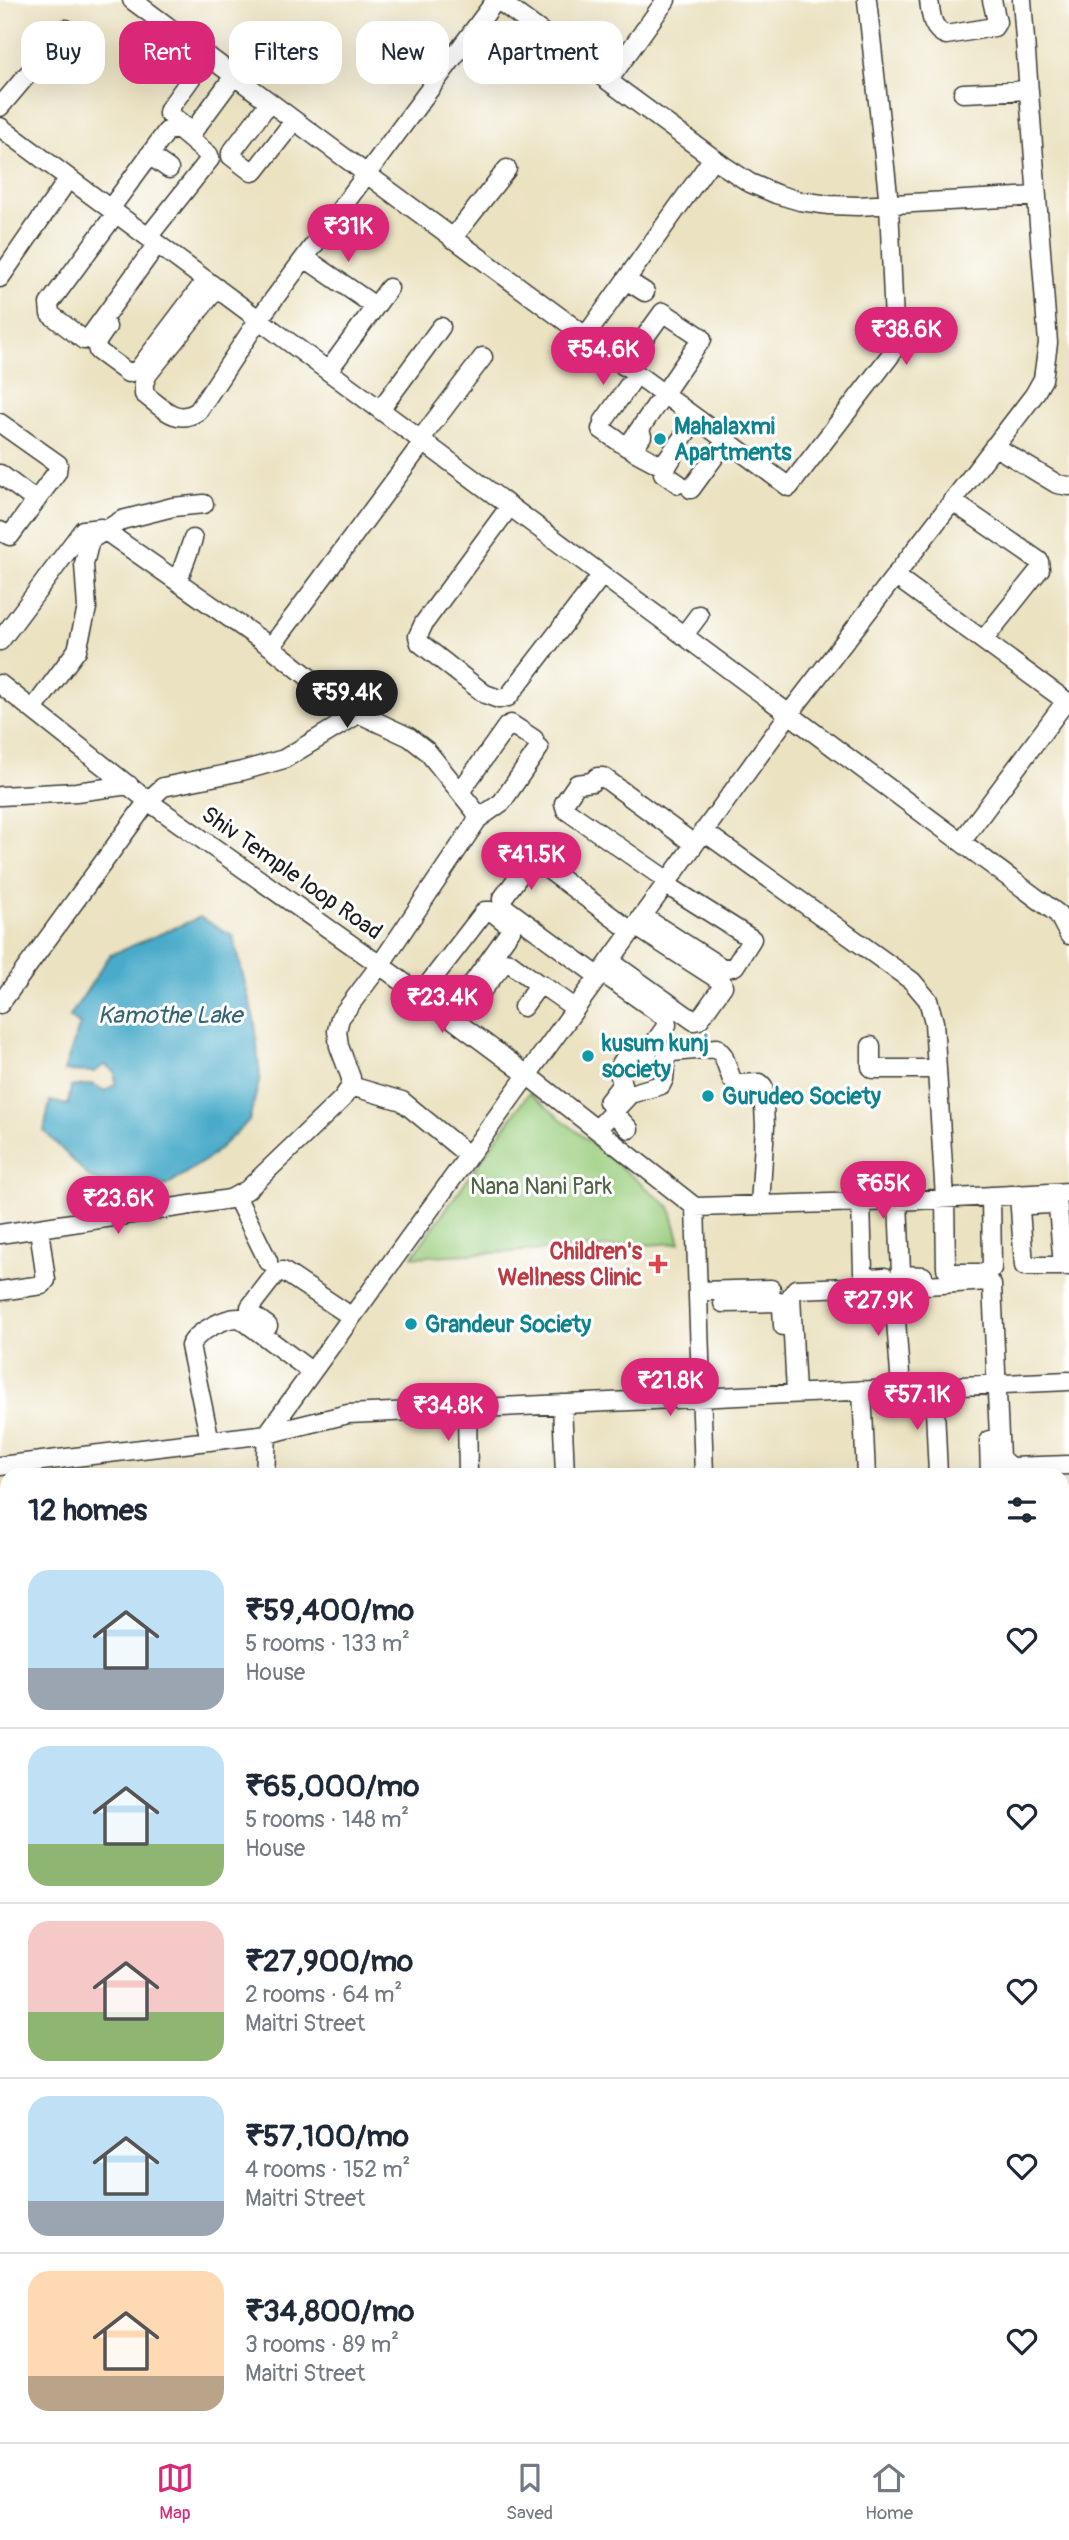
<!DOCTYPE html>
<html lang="en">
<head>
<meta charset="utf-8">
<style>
	:root { --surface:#fff; --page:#f6f6f7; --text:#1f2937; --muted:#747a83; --line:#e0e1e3; --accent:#db2777 }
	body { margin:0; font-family:Pangolin,sans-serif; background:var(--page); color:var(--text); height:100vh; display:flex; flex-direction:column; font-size:26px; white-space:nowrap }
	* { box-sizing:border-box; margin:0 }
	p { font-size:23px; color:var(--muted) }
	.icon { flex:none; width:38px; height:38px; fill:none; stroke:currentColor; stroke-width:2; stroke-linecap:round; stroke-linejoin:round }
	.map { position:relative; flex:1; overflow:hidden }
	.details { position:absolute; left:0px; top:1468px; width:1069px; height:975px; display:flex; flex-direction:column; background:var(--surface); border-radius:21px 21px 0 0; box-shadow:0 7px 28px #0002 }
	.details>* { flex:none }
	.banner { position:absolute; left:21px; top:21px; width:700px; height:63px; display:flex; gap:14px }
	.price { position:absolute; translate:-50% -60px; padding:0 16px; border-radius:24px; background:var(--accent); color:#fff; font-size:23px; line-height:46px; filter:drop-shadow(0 2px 4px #0008) }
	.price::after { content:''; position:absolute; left:50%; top:42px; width:21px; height:16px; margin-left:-10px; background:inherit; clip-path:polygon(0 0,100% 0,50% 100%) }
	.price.selected { background:#222; color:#fff }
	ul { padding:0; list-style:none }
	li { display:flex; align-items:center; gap:21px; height:175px; padding:0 28px }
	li+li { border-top:2px solid var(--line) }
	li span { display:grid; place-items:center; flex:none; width:196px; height:140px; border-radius:21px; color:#555 }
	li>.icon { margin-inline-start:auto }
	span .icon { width:84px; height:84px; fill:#fffc; stroke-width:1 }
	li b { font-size:30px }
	h2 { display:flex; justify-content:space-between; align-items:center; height:84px; padding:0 28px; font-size:30px }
	.pill { padding:0 24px; border-radius:21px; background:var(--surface); box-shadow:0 7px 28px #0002; font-size:24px; line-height:63px }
	.pill.selected { background:var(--accent); color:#fff }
	.menu { display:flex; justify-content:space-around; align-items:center; height:98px; border-top:2px solid var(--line); background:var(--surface); font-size:19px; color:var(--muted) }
	.menu a { display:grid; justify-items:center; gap:4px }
	.menu .selected { color:var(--accent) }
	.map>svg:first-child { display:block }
	.green { fill:#9ace7e; stroke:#5b754d; stroke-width:2 }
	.water { fill:#49abc9; stroke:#326472; stroke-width:2 }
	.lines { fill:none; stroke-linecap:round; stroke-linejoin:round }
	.stream { stroke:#49abc9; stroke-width:4.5 }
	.minor-casing { stroke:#3b3a35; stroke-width:21 }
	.minor { stroke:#fff; stroke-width:18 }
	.culture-dot { fill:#0f9aa8; stroke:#fff; stroke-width:2.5 }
	.health-dot { fill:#e0444e; stroke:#fff; stroke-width:2.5 }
	.labels { text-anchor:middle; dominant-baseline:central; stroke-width:6; stroke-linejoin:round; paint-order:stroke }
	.culture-label { font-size:23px; font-weight:bold; fill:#0d838f; stroke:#fff; text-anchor:start }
	.street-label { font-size:23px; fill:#1c1c1c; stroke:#fff }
	.park-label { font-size:23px; fill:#4e6343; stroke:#fff }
	.health-label { font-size:23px; font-weight:bold; fill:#be3a42; stroke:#fff; text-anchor:end }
	.water-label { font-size:24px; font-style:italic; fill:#326472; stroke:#fff }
</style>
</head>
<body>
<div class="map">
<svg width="1069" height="2442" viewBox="0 0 1069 2442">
	<rect width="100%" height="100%" fill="#fff"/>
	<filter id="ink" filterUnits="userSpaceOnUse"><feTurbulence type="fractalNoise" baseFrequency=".0143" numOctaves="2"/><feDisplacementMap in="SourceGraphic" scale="14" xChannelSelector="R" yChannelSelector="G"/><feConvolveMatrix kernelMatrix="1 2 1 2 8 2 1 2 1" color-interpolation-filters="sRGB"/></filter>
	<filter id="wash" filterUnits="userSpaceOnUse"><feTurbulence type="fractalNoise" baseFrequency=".00686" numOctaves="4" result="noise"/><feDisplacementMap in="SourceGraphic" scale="28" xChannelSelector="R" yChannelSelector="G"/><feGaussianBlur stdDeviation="1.57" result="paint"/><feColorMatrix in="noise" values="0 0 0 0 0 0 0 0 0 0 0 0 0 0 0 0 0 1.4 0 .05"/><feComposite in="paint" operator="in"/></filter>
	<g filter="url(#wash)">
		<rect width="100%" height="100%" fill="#ebe2c1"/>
		<path class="green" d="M529,1093L670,1207L680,1243L412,1257Z"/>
		<path class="water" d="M200,917L233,936L255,1023L260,1078L249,1121L209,1158L167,1185L136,1195L90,1178L44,1131L50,1101L68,1105L71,1087L93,1084L105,1091L115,1084V1072L105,1065L94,1072L64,1071L80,1024L69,1018L110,955Z
			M1062,2028H1069V2115L1062,2114Z"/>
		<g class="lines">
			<path class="stream" d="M0,2158L7,2157"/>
		</g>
	</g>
	<g filter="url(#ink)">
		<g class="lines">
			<g class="minor-casing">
				<path id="minor" d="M132,0L789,487L890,356L895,347L889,204L867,0
					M498,0L724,166L750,183L776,194L800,201L829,205L858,206L1037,196
					M929,0C931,14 931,29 946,35L994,27L997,22L992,0
					M207,56L169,109L168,113L191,131L194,130L234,76
					M608,81L666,0
					M963,93L1029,90
					M269,103L231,153V156L252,172L255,171L294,121
					M0,107L66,29
					M0,127L1058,914L1069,935
					M149,155L169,169
					M110,209L167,131L178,129L209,155L210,159L148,237
					M116,213L49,304L50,314L84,340L89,338L157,244
					M452,239L507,169
					M305,258L369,302
					M0,278L69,178
					M626,280L645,292
					M217,288L148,374L144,383V394C162,407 176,426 198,411L259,319L496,0
					M107,327L96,343L98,351L128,373L138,370L206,280
					M585,337L713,158
					M328,371L389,288
					M380,410L441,327
					M603,422L636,375
					M0,423L58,464L57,472L10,536L0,531
					M601,429L627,447C653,411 676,374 702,339L701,337L663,312L624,366
					M642,436L633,449L634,451L662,466L696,419
					M420,440L483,357
					M994,446L1057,484L1069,486
					M672,458L663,473L679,484
					M0,474L36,501
					M691,489L726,441
					M952,501L1039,561L1040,569L984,639
					M510,506L424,623L418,636L420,643L485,694L499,699L508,697L602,575
					M895,576L1066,701L961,842
					M178,581L193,539
					M684,635L699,615
					M0,641L83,530L101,528L271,647L347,708L409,737L427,751L475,811L478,819L380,965L340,1018L337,1031L339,1046L351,1078V1086L342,1099L247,1190L230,1199L0,1234
					M271,647L423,442
					M0,684L148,801L380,965L513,1064L695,1207L898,1201L1069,1192
					M34,708L77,650L87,608L84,564L90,540L122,520L173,507L204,504
					M460,792L507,726L511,724L534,739
					M0,796L76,792L129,785
					M478,819L502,802L539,748
					M703,831L912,981L928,1000L934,1022L945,1198L946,1268L951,1273H984L992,1268L991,1196
					M668,881L566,810L564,803L577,784L592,782L597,777H603L694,844
					M642,916L724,969L735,966L752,939L665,884
					M610,961L694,1021L699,1020L723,986L722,982L635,926
					M601,972L666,1018L667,1025L645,1056H627C618,1065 618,1072 622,1084L608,1102
					M598,976L504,907L502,899L530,861H537L631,931
					M431,981L460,1002
					M542,985L575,1008
					M479,994L505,962L510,963L537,983V988L523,1007
					M420,995L485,911H491L510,926L511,930L449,1016
					M0,1004L148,801L163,787L242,771L284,759L358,714
					M871,1046V1067L873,1069H937
					M351,1086L402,1101L468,1155
					M613,1112L629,1129
					M597,1129L630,1094L661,1085L664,1079L666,1057L672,1052L717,1048L723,1055L732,1080L738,1084L760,1083L763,1086L765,1126L760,1205
					M1019,1194L1024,1266H1069
					M236,1196L268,1261
					M898,1201L901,1272L904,1275L923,1276
					M861,1202L863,1272L869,1278L885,1277
					M1030,1205L1051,1204L1058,1207L1063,1266
					M695,1207L704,1475
					M0,1291L42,1285L46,1280L39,1229
					M698,1291L771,1289
					M723,1303L779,1302L782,1306L783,1326
					M268,1326L250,1313V1307L277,1272L283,1271L352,1317
					M934,1387L938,1475
					M901,1388L894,1293L896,1287L987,1281L992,1285L1000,1458L1010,1467L1069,1465
					M862,1390L866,1475
					M796,1393L791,1296L796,1289L877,1286L884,1291L885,1311
					M562,1404L565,1475
					M467,1409L468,1475
					M989,1440L990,1475
					M210,1441L190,1346C196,1332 225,1317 240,1318L312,1372
					M0,1466L267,1434L348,1414L1069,1381
					M265,1475L267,1434L789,714L1034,395L1043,379L1048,343L1022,0
					M0,1523L7,1578
					M1062,1537L1069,1536
					M0,1612L7,1611
					M1062,1712L1069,1711
					M6,1717L7,1724
					M0,1765L4,1799
					M1062,1926H1069
					M0,1998L7,1997
					M0,2077H7
					M952,2436L961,2442
					M1005,2436L1015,2442
					M690,2442L692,2436
					M719,2442L721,2436"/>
			</g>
			<use href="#minor" class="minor"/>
		</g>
	</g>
	<g class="culture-dot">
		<circle cx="660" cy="439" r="7"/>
		<circle cx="588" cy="1056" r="7"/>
		<circle cx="708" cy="1096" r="7"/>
		<circle cx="411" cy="1324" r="7"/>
	</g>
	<path class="health-dot" d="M654.5 1253.5h7v7h7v7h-7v7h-7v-7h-7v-7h7z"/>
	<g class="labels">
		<g class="culture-label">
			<text x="674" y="426">Mahalaxmi<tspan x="674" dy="26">Apartments</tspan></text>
			<text x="602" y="1043">kusum kunj<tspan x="602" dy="26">society</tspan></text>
			<text x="722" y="1096">Gurudeo Society</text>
			<text x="425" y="1324">Grandeur Society</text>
		</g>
		<g class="street-label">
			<text transform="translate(292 873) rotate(35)">Shiv Temple loop Road</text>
		</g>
		<g class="park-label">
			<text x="541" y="1186">Nana Nani Park</text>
		</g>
		<g class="health-label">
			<text x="642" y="1251">Children's<tspan x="642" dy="26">Wellness Clinic</tspan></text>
		</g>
		<g class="water-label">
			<text x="170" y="1015">Kamothe Lake</text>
		</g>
	</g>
</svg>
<b class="price" style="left:348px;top:264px">₹31K</b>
<b class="price" style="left:906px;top:367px">₹38.6K</b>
<b class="price" style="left:603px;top:387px">₹54.6K</b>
<b class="price selected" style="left:347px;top:730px">₹59.4K</b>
<b class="price" style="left:531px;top:892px">₹41.5K</b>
<b class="price" style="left:442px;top:1035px">₹23.4K</b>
<b class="price" style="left:883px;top:1221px">₹65K</b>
<b class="price" style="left:118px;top:1236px">₹23.6K</b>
<b class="price" style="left:878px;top:1338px">₹27.9K</b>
<b class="price" style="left:670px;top:1418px">₹21.8K</b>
<b class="price" style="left:917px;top:1432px">₹57.1K</b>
<b class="price" style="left:448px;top:1443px">₹34.8K</b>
<div class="banner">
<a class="pill">Buy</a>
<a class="pill selected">Rent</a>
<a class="pill">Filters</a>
<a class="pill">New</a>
<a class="pill">Apartment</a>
</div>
<section class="details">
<h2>12 homes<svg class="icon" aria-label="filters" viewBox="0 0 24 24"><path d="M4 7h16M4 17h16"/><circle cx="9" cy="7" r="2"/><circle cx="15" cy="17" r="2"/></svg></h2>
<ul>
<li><span style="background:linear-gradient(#bfe0f5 70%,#9aa5b1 0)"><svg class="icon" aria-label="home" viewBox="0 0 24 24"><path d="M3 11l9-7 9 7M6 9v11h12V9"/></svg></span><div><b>₹59,400/mo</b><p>5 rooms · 133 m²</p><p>House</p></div><svg class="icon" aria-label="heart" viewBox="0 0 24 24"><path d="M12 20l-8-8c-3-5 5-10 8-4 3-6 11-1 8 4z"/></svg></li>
<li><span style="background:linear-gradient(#bfe0f5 70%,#8fb573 0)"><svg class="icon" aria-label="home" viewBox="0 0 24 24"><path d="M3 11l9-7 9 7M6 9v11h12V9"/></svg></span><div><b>₹65,000/mo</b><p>5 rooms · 148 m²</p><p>House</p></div><svg class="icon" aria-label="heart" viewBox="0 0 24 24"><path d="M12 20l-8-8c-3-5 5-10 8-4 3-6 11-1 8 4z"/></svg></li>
<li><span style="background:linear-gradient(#f6c9c9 65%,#8fb573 0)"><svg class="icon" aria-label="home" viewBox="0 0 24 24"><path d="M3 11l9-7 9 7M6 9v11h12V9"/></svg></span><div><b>₹27,900/mo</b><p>2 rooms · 64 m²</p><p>Maitri Street</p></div><svg class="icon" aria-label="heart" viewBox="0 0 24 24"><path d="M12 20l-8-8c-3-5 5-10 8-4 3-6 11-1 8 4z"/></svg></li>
<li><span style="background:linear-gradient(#bfe0f5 75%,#9aa5b1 0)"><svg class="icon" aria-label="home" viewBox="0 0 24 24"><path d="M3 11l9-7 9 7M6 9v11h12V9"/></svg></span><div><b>₹57,100/mo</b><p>4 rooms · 152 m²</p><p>Maitri Street</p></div><svg class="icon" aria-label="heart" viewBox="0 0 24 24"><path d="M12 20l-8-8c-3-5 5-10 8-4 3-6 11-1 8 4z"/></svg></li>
<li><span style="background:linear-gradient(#ffd9b3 75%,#b9a48a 0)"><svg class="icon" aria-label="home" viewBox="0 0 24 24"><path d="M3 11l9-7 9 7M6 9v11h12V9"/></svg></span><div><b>₹34,800/mo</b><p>3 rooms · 89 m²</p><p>Maitri Street</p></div><svg class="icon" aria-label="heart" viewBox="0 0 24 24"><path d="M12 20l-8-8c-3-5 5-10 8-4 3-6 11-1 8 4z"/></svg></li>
</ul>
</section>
</div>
<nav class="menu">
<a class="selected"><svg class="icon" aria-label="map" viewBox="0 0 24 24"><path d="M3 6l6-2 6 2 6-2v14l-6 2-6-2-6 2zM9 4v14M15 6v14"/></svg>Map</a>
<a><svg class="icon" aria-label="saved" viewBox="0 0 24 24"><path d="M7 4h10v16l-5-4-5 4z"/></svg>Saved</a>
<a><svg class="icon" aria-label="home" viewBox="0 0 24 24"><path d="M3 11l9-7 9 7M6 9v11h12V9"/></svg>Home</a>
</nav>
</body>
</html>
